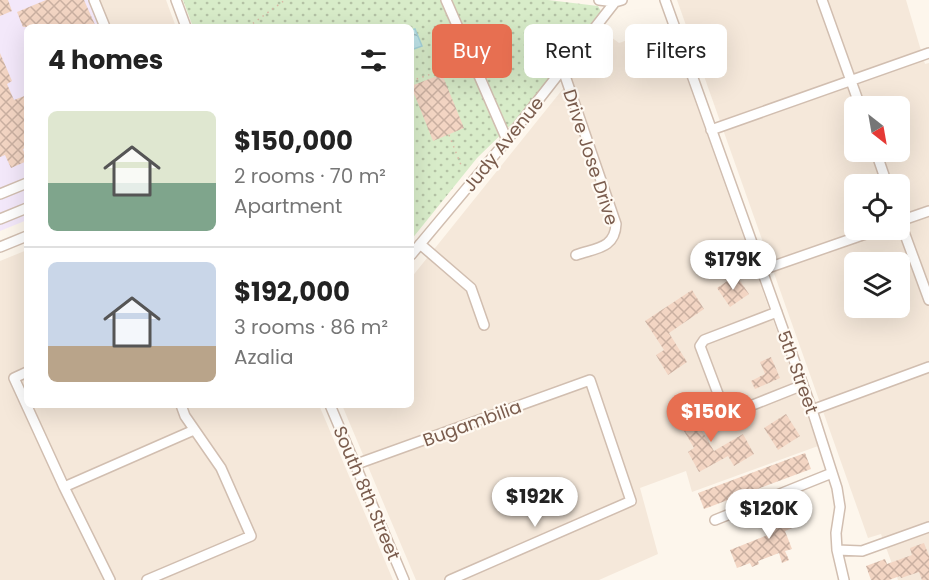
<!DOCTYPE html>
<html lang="en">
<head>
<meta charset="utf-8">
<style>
	:root { --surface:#fff; --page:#f6f6f6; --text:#222; --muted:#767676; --line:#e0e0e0; --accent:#e76f51 }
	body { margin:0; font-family:Poppins,sans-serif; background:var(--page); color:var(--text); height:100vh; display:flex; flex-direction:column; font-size:22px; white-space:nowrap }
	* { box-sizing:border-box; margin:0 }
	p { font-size:20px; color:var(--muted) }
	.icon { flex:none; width:33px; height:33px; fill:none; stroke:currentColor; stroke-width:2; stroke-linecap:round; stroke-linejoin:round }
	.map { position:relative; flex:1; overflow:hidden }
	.side { position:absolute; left:24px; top:24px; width:390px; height:384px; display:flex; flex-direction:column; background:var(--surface); border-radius:9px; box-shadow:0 6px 24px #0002 }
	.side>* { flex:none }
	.guide { position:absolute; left:432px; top:24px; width:406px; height:54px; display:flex; gap:12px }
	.needle { width:39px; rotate:149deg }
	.fabs { position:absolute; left:844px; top:96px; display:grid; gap:12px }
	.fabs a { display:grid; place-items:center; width:66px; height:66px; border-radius:9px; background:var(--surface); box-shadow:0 6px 24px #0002; font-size:30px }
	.price { position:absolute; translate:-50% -51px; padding:0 14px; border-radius:21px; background:#fff; color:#222; font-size:20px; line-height:39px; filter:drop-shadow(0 2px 3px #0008) }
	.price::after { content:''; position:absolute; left:50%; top:36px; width:18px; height:14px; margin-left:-9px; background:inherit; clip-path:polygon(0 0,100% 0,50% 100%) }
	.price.current { background:var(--accent); color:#fff }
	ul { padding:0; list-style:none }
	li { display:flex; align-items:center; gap:18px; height:150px; padding:0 24px }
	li+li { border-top:2px solid var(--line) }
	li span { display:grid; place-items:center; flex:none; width:168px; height:120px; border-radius:9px; color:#555 }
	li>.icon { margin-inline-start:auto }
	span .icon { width:72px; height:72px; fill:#fffc; stroke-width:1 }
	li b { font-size:26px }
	h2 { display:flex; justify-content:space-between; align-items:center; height:72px; padding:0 24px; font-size:26px }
	.tag { padding:0 21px; border-radius:9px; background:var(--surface); box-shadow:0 6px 24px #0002; font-size:21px; line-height:54px }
	.tag.current { background:var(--accent); color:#fff }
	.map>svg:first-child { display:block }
	.residential { fill:#f5e8da; fill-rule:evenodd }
	.education { fill:#f3e8fa }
	.park { fill:url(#park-dots) }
	.water { fill:url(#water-waves); stroke:#a5d3da; stroke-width:1.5 }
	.building { fill:url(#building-cross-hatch) }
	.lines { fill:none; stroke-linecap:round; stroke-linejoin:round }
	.minor-casing { stroke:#d1beb0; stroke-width:12 }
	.path { stroke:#d9b8a5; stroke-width:1.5; stroke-dasharray:1.5 4.5; stroke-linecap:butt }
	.minor { stroke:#fff; stroke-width:9 }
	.labels { text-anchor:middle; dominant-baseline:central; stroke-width:4.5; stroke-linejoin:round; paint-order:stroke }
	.street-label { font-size:18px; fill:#7a5c4d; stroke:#fffaf3 }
</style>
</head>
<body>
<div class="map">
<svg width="929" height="580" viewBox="0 0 929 580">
	<defs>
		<pattern id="park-dots" width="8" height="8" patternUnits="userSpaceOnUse" patternTransform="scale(1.5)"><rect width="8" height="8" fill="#d8ecc9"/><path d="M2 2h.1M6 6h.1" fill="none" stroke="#b4c2a5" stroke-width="1.8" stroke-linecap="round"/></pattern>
		<pattern id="water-waves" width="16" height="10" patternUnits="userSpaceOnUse" patternTransform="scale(1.5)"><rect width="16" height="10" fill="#bfe3e8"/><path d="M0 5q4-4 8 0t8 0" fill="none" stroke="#a0bbbe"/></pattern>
		<pattern id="building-cross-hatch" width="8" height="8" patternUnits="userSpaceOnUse" patternTransform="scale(1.5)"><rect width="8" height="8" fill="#f3d5c3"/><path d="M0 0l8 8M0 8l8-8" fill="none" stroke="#cab0a1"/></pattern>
	</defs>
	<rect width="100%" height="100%" fill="#fdf6ec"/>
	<path class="residential" d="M87,0H166L176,27H98Z
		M677,0H906L925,64L929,63V580H898L881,534L868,538ZM855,106H900V152H855ZM855,184H900V230H855ZM855,262H900V308H855Z
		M668,26L818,446L692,492L686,471L640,488L658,554L599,580H416L342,405H411V278L607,34L619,43Z
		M27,250V405H319L393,580H0V261Z"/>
	<path class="education" d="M0,0H88L99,27H27V220L0,231Z"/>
	<path class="park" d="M183,0H548L598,6L602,13L521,115L477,158L411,240V27H193Z"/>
	<path class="water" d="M415,29L422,46L411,50V30Z"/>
	<path class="building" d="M0,0H8L12,11L0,16Z
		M46,0H84L96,27H23L17,12Z
		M0,53L12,81L7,84L14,100L27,95V147L23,149L27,161L11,168L5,155L0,157Z
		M442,74L464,128L433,141L411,86Z
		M736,275L749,294L730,307L717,288Z
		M692,290L704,309L669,333L687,362L668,375L656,355L664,350L645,321Z
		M771,357L780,378L755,389L751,381L765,374L760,362Z
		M697,407L709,427L702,431L714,451L743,434L754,454L734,466L728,456L699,472L688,452L694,448L677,419Z
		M786,414L800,436L778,450L764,428Z
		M805,453L811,469L704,509L698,493Z
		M797,506L804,523L785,531L792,549L785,551L789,560L782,563L779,553L758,561L759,564L752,567L750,563L737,568L730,550L768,535L762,520Z
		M924,543L929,556V580H922L919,572L901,578L900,576L889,580H871L866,566L885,559L887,564L912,555L910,548Z"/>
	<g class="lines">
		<g class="minor-casing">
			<path id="minor" d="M94,0L105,27
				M176,0L186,27
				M446,0L507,140
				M599,0L615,2L622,0
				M665,0L812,410L837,488L840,507L836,533L837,550L844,580
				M822,0L860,106
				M563,70L616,224C615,249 595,248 576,255
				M711,130L929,53
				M876,152L887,184
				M0,194L27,183
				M0,219L27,208
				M900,221L929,300
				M900,221L929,211
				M420,244L471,288L484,325
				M0,247L27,236
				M411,255L507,140L615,2
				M762,270L877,230
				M777,312L704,340L700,346L723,407L730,414L803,385
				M27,372L14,378L64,487L110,580
				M330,405L404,580
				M812,410L929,367
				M354,465L590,380L631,501L450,580
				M64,487L194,430
				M715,520L832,473
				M837,550L862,551L929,527
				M147,580L251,536L221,468L185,416L181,405"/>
		</g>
		<path class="path" d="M248,27L285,0
			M411,81L457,65
			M449,135L461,165"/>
		<use href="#minor" class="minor"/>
	</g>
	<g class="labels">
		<g class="street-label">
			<text transform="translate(503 144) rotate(-51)">Judy Avenue</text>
			<text transform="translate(591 157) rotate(72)">Drive Jose Drive</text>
			<text transform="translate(798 372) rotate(70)">5th Street</text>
			<text transform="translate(472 423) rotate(-20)">Bugambilia</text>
			<text transform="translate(367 493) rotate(67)">South 8th Street</text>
		</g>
	</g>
</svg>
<div class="fabs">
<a><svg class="needle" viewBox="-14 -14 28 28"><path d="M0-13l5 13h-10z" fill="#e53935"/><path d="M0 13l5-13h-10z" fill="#767676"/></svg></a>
<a><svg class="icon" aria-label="locate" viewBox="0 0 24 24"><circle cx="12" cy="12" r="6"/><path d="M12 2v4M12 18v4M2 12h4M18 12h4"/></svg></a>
<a><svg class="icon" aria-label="layers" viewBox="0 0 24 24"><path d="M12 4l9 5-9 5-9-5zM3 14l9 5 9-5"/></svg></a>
</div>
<b class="price" style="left:733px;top:291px">$179K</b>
<b class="price current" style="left:711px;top:443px">$150K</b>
<b class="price" style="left:535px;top:528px">$192K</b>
<b class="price" style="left:769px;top:540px">$120K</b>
<div class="guide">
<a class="tag current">Buy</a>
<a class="tag">Rent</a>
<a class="tag">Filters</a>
</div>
<section class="side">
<h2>4 homes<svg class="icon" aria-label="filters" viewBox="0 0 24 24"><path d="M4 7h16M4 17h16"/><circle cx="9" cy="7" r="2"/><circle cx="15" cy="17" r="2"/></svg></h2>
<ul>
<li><span style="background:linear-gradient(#dfe7d0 60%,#7fa58c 0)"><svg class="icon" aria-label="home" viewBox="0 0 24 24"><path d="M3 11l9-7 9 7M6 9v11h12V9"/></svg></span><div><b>$150,000</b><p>2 rooms · 70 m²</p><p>Apartment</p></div></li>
<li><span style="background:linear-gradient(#c9d6e8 70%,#b9a48a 0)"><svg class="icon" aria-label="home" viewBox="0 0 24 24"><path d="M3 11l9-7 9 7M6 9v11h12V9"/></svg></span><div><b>$192,000</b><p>3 rooms · 86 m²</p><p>Azalia</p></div></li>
</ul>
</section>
</div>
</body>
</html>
